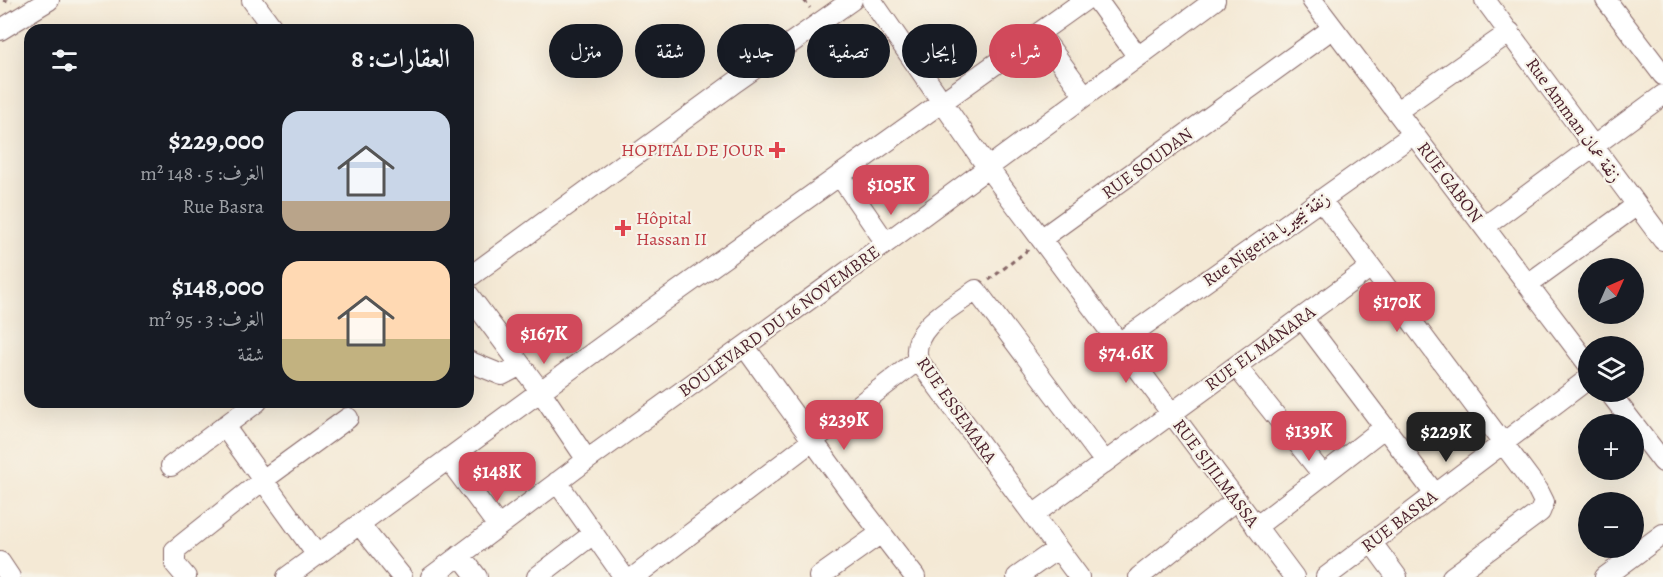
<!DOCTYPE html>
<html lang="ar">
<head>
<meta charset="utf-8">
<style>
	:root { --surface:#171b24; --page:#20242c; --text:#f1f3f6; --muted:#9ea1a6; --accent:#d1495b }
	body { margin:0; font-family:Alegreya,Amiri,serif; background:var(--page); color:var(--text); direction:rtl; height:100vh; display:flex; flex-direction:column; font-size:22px; white-space:nowrap }
	* { box-sizing:border-box; margin:0 }
	p { font-size:20px; color:var(--muted) }
	.icon { flex:none; width:33px; height:33px; fill:none; stroke:currentColor; stroke-width:2; stroke-linecap:round; stroke-linejoin:round }
	.map { position:relative; flex:1; overflow:hidden; direction:ltr }
	.details { position:absolute; left:24px; top:24px; width:450px; height:384px; display:flex; flex-direction:column; background:var(--surface); border-radius:18px; box-shadow:0 6px 24px #0002; direction:rtl }
	.details>* { flex:none }
	.hud { position:absolute; left:492px; top:24px; width:570px; height:54px; direction:rtl; display:flex; gap:12px }
	.needle { width:39px; rotate:45deg }
	.buttons { position:absolute; left:1578px; top:258px; display:grid; gap:12px }
	.buttons a { display:grid; place-items:center; width:66px; height:66px; border-radius:50%; background:var(--surface); box-shadow:0 6px 24px #0002; font-size:30px }
	.price { position:absolute; translate:-50% -51px; padding:0 14px; border-radius:12px; background:var(--accent); color:#fff; font-size:20px; line-height:39px; filter:drop-shadow(0 2px 3px #0008) }
	.price::after { content:''; position:absolute; left:50%; top:36px; width:18px; height:14px; margin-left:-9px; background:inherit; clip-path:polygon(0 0,100% 0,50% 100%) }
	.price.on { background:#222; color:#fff }
	ul { padding:0; list-style:none }
	li { display:flex; align-items:center; gap:18px; height:150px; padding:0 24px }
	li span { display:grid; place-items:center; flex:none; width:168px; height:120px; border-radius:18px; color:#555 }
	li>.icon { margin-inline-start:auto }
	span .icon { width:72px; height:72px; fill:#fffc; stroke-width:1 }
	li b { font-size:26px }
	h2 { display:flex; justify-content:space-between; align-items:center; height:72px; padding:0 24px; font-size:26px }
	.chip { padding:0 21px; border-radius:27px; background:var(--surface); box-shadow:0 6px 24px #0002; font-size:21px; line-height:54px }
	.chip.on { background:var(--accent); color:#fff }
	.map>svg:first-child { display:block }
	.lines { fill:none; stroke-linecap:round; stroke-linejoin:round }
	.minor-casing { stroke:#866666; stroke-width:22 }
	.path { stroke:#866666; stroke-width:3; stroke-dasharray:4.5 4.5; stroke-linecap:butt }
	.minor { stroke:#fff; stroke-width:20 }
	.health-dot { fill:#e0444e; stroke:#f7f3e8; stroke-width:2 }
	.labels { text-anchor:middle; dominant-baseline:central; stroke-width:4.5; stroke-linejoin:round; paint-order:stroke }
	.street-label { font-size:18px; fill:#4a1f2b; stroke:#f7f3e8 }
	.health-label { font-size:18px; fill:#be3a42; stroke:#f7f3e8; text-anchor:end }
</style>
</head>
<body>
<div class="map">
<svg width="1663" height="577" viewBox="0 0 1663 577">
	<rect width="100%" height="100%" fill="#f7f3e8"/>
	<filter id="ink" filterUnits="userSpaceOnUse"><feTurbulence type="fractalNoise" baseFrequency=".0167" numOctaves="2"/><feDisplacementMap in="SourceGraphic" scale="12" xChannelSelector="R" yChannelSelector="G"/><feConvolveMatrix kernelMatrix="1 2 1 2 8 2 1 2 1" color-interpolation-filters="sRGB"/></filter>
	<filter id="wash" filterUnits="userSpaceOnUse"><feTurbulence type="fractalNoise" baseFrequency=".008" numOctaves="4" result="noise"/><feDisplacementMap in="SourceGraphic" scale="24" xChannelSelector="R" yChannelSelector="G"/><feGaussianBlur stdDeviation="1.35" result="paint"/><feColorMatrix in="noise" values="0 0 0 0 0 0 0 0 0 0 0 0 0 0 0 0 0 1.4 0 .05"/><feComposite in="paint" operator="in"/></filter>
	<g filter="url(#wash)">
		<rect width="100%" height="100%" fill="#f4e9d5"/>
	</g>
	<g filter="url(#ink)">
		<g class="lines">
			<g class="minor-casing">
				<path id="minor" d="M252,0L274,30
					M1097,0L1138,57
					M1312,0L1588,364
					M1485,0L1663,240
					M1606,0L1663,75
					M872,1L988,168L1294,577
					M0,30L49,0
					M1039,33L1085,96
					M1397,111L1510,32
					M840,176L886,243
					M1321,200L1538,490L1544,502L1540,512L1452,577
					M1484,227L1663,95
					M1041,239L1333,28
					M468,278L734,83L852,0
					M1528,284L1637,205
					M468,294L541,392L587,460
					M1302,318L1435,494
					M1119,343L1414,134
					M745,347L855,499L915,577
					M468,361L502,375L521,365
					M1236,366L1323,475
					M1609,392L1663,462
					M224,426L317,555
					M448,459L498,526
					M171,466L257,402
					M557,482L624,577
					M1033,515L1371,267
					M359,524L402,577
					M1256,527L1385,427
					M1372,543L1397,577
					M460,555L477,577
					M0,562L10,577
					M186,577L175,564V550L263,480L348,418
					M287,577L661,303L1085,0
					M431,577L587,460L821,291L1215,0
					M537,577L593,534
					M634,577L918,360
					M819,577L881,533
					M1017,577L1057,549
					M1079,577L918,360C909,327 954,307 976,290L1105,462
					M1139,577L1236,500
					M1326,577L1588,379
					M1605,577L1663,534"/>
			</g>
			<path class="path" d="M3,0L12,2
				M804,0L810,8
				M989,280L1029,249"/>
			<use href="#minor" class="minor"/>
		</g>
	</g>
	<g class="health-dot">
		<path d="M774 141h6v6h6v6h-6v6h-6v-6h-6v-6h6z"/>
		<path d="M620 219h6v6h6v6h-6v6h-6v-6h-6v-6h6z"/>
	</g>
	<g class="labels">
		<g class="street-label">
			<text transform="translate(1574 120) rotate(54)">Rue Amman زنقة عمان</text>
			<text transform="translate(1147 163) rotate(-36)">RUE SOUDAN</text>
			<text transform="translate(1450 182) rotate(53)">RUE GABON</text>
			<text transform="translate(1266 239) rotate(-35)">Rue Nigeria زنقة نيجيريا</text>
			<text transform="translate(779 321) rotate(-36)">BOULEVARD DU 16 NOVEMBRE</text>
			<text transform="translate(1260 348) rotate(-36)">RUE EL MANARA</text>
			<text transform="translate(957 410) rotate(55)">RUE ESSEMARA</text>
			<text transform="translate(1216 473) rotate(53)">RUE SIJILMASSA</text>
			<text transform="translate(1399 521) rotate(-37)">RUE BASRA</text>
		</g>
		<g class="health-label">
			<text x="764" y="150">HOPITAL DE JOUR</text>
			<text x="636" y="218" text-anchor="start">Hôpital<tspan x="636" dy="21">Hassan II</tspan></text>
		</g>
	</g>
</svg>
<div class="buttons">
<a><svg class="needle" viewBox="-14 -14 28 28"><path d="M0-13l5 13h-10z" fill="#e53935"/><path d="M0 13l5-13h-10z" fill="#9ea1a6"/></svg></a>
<a><svg class="icon" aria-label="layers" viewBox="0 0 24 24"><path d="M12 4l9 5-9 5-9-5zM3 14l9 5 9-5"/></svg></a>
<a>+</a>
<a>−</a>
</div>
<b class="price" style="left:891px;top:216px">$105K</b>
<b class="price" style="left:1397px;top:333px">$170K</b>
<b class="price" style="left:544px;top:365px">$167K</b>
<b class="price" style="left:1126px;top:384px">$74.6K</b>
<b class="price" style="left:844px;top:451px">$239K</b>
<b class="price" style="left:1309px;top:462px">$139K</b>
<b class="price on" style="left:1446px;top:463px">$229K</b>
<b class="price" style="left:497px;top:503px">$148K</b>
<div class="hud">
<a class="chip on">شراء</a>
<a class="chip">إيجار</a>
<a class="chip">تصفية</a>
<a class="chip">جديد</a>
<a class="chip">شقة</a>
<a class="chip">منزل</a>
</div>
<section class="details">
<h2>العقارات: 8<svg class="icon" aria-label="filters" viewBox="0 0 24 24"><path d="M4 7h16M4 17h16"/><circle cx="9" cy="7" r="2"/><circle cx="15" cy="17" r="2"/></svg></h2>
<ul>
<li><span style="background:linear-gradient(#c9d6e8 75%,#b9a48a 0)"><svg class="icon" aria-label="home" viewBox="0 0 24 24"><path d="M3 11l9-7 9 7M6 9v11h12V9"/></svg></span><div><b>$229,000</b><p>الغرف: 5 · 148 m²</p><p>Rue Basra</p></div></li>
<li><span style="background:linear-gradient(#ffd9b3 65%,#c2b280 0)"><svg class="icon" aria-label="home" viewBox="0 0 24 24"><path d="M3 11l9-7 9 7M6 9v11h12V9"/></svg></span><div><b>$148,000</b><p>الغرف: 3 · 95 m²</p><p>شقة</p></div></li>
</ul>
</section>
</div>
</body>
</html>
